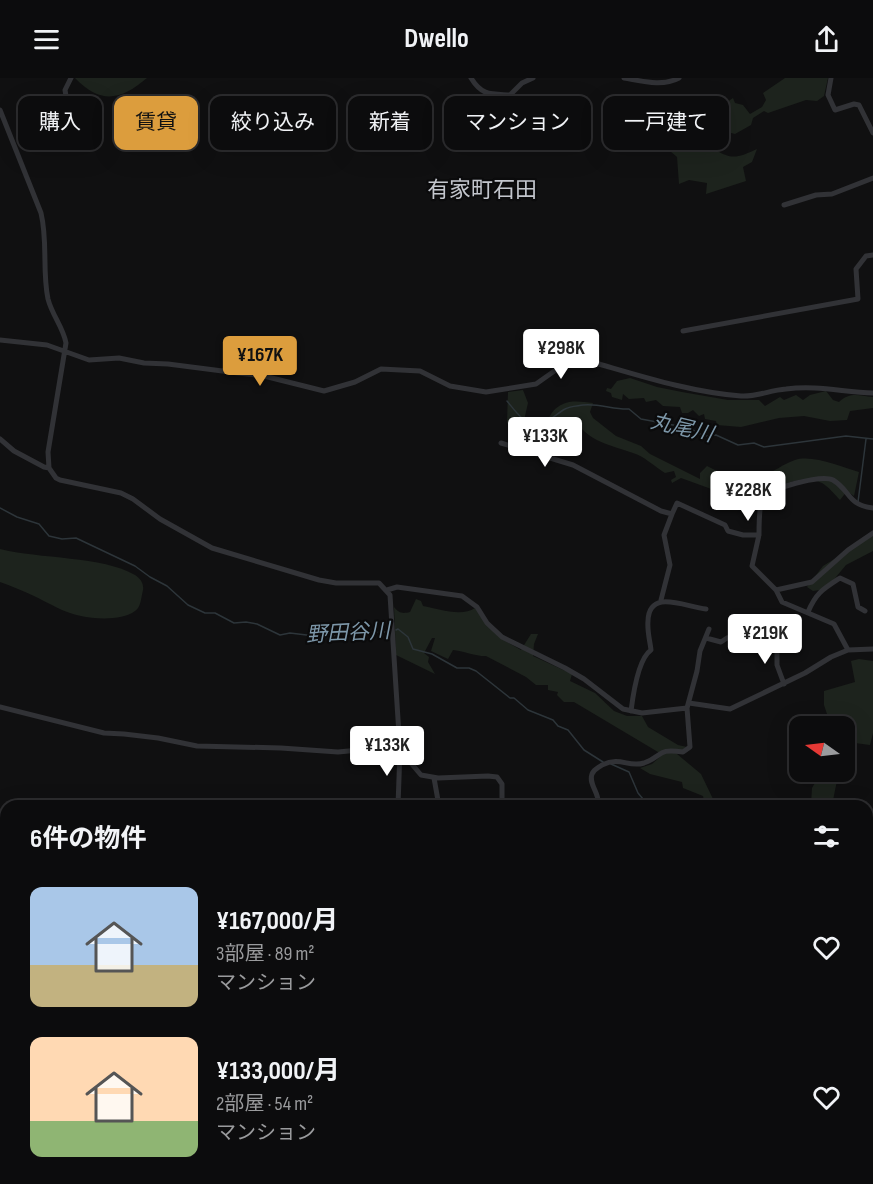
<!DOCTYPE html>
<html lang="ja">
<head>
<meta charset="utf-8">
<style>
	:root { --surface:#0c0c0d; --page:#151516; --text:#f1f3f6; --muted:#9a9b9d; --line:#2c2c2e; --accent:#dc9d3d }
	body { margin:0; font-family:"Sofia Sans Condensed","Noto Sans JP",sans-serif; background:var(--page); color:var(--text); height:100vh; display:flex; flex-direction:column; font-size:22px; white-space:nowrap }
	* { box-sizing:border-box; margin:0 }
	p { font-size:20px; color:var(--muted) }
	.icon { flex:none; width:33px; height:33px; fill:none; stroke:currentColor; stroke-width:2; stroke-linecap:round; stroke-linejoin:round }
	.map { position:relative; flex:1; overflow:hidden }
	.sheet { position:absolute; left:0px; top:722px; width:873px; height:386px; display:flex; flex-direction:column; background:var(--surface); border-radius:18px 18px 0 0; box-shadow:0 6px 24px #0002,0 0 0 2px var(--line) }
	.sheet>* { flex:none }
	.banner { position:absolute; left:18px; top:18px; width:837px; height:54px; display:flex; gap:12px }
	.needle { width:39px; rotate:284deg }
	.fabs { position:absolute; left:789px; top:638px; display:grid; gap:12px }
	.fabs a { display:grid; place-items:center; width:66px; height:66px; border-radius:12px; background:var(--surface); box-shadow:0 6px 24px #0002,0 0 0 2px var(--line); font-size:30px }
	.price { position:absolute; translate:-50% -51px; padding:0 14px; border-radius:6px; background:#fff; color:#222; font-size:20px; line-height:39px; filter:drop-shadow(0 2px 3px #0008) }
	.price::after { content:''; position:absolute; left:50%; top:36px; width:18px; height:14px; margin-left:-9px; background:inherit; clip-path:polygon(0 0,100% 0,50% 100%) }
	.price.selected { background:var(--accent); color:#111 }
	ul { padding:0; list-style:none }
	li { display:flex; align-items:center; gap:18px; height:150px; padding:0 30px }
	li span { display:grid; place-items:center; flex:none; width:168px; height:120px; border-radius:12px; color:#555 }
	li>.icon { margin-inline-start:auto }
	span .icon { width:72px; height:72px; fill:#fffc; stroke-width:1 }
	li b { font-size:26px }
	h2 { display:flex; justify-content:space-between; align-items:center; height:72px; padding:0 30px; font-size:26px }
	.chip { padding:0 21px; border-radius:12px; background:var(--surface); box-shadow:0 6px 24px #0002,0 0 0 2px var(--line); font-size:21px; line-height:54px }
	.chip.selected { background:var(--accent); color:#111 }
	header { display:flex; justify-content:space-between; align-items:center; height:78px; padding:0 30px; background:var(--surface); font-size:27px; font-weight:700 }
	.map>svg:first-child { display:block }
	.green { fill:#1d231d }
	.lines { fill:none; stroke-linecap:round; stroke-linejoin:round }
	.stream { stroke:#2d353a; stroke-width:1.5 }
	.river { stroke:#2d353a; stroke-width:9 }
	.street { stroke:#313236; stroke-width:5 }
	.labels { text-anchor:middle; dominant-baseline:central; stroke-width:4.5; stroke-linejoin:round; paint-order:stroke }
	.water-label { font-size:21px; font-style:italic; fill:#7d97a9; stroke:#0b0b0c }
	.quarter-label { font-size:22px; fill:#c3c6cd; stroke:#0b0b0c }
</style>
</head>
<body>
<header><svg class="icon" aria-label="menu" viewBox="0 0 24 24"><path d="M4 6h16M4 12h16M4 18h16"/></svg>Dwello<svg class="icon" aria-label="share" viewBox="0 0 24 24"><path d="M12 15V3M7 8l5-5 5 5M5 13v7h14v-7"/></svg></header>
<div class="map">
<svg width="873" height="1106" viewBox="0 0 873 1106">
	<rect width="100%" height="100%" fill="#101011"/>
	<path class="green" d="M75,0H147C121,22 101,27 75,0Z
		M785,0H828L824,18L817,23L806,22L768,35L764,33L753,40L751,47L735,56L716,51L710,59L709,68C730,81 734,82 757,71L752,84L743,89L746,103L706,116L707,105L689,102L679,106L677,79L670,73L680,59C677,48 672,35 681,25L687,30L701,34L703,30L724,26L733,20L735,25L743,27L750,36L762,29L766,22L763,15Z
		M630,300L657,309L682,314L728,322H759L765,328L780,319L784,322L796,317L803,322L810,317L826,313L833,322L839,324C851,313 859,318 873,319V330L850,333L847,342L830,343L804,338L779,340L741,349L717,347L716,343L705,341L704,336L699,338L693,332L688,335H682L680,329L663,328L656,322L646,324L644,320L629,321L623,316L622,322L612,319L611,315L606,313L607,310L611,311L617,303Z
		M523,312L528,325L525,338L526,345C557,348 543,335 563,326C572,322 583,324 593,325L590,334L593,340L616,358L641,368L650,376L700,401V395L707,388L717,393L722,398C735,393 747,398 760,397C773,396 782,386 795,382C812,376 842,389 859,394L854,418L847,413L840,422C835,417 829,409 822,405C802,395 776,408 759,420H755L758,414L742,412L743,404L735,408L724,406L717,407L714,412L681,400L672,405L671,402L676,399L674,393L665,395C655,389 644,378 633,375C613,368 594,365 579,348C546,360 539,366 507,345L508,314Z
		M873,457V473L846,487L826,511L813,513L807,509L823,488Z
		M0,471C39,481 103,478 135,497C141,501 144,506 143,512C141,520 141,529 135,533C122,543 95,541 81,538C64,535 49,525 34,518C23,513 12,508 0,504Z
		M416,521L421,523L423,528C438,531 462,539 475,530L502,561L521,572L531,556H538L534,566L533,578L572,596L570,603L595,615L614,633L627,638H642L648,649L678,667L687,669L677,676L701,696L713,721L726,727H705L703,718L683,710L682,704L650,696L640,690L652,686L661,678L658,674L574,624H564L557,617L558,614L548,612V607H536L526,599L486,578C480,579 462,573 453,572L448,581L431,573L435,560H432L424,575L429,579L428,584L435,596L396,577L394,529C399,535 402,536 410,534Z
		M859,581L873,583V655L870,667L847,664L845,672L844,648H827L830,645L824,627V613L855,604L851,583Z
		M822,693H839L832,727H811L812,710Z"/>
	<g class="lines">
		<path class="stream" d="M507,323C512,329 517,336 523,341C540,356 552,338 565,331C570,328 577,328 583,327C598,325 615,332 629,331L641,341L689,350L704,358L716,357L738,367L754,365L764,369L846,358L873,361
			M858,424L866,361
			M0,430L17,439L39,446L49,458L62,461L76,460L135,488L150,499L167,508L188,527L205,535H215L234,545L246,544L257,546L280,557L290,555L331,560C348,546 372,558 391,553
			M396,552L398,551L408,559L413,571L432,576L457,590H469L476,593L510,620H514L528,632L553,642L558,648L568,652L584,672L603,684
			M611,686L629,694L638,715L643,721L665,728
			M867,794H869
			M775,1106L778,1101"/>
		<path class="river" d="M0,847L6,854"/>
		<path class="street" d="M471,0C482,18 491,16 510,17L522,5L533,0
			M624,0C642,3 662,9 679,0
			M831,0L828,17L835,32L854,26L859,27L873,55
			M67,24L65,12L71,0
			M0,32L41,135C48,164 42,193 48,221C52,237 63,249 66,265L48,374L49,390L56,400L60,402L121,415L133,421L160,441L212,470L319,502L336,505H379L390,517L400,672L398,728
			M784,127L816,117L832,116L873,100
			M683,253L858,221L856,191L866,178L873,177
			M0,262L47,267L89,282L119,280L144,285L168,286L238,295L264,298L324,313L355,304L381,291L420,293L450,308L486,314L536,306L560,289L581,283L592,284C641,298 690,314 741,318C757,319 770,312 786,311C817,307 843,314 873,315
			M0,361L14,373L44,389L49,390
			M501,365L573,387L661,433L672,436L677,425L725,447L728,453L743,457H759C759,449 759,426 763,420C770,410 822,396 833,402C851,413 847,427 873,430
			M759,457L752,488L776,512L782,524L834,546L848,572
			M387,512L397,509L462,518L477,529L487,545L502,559L565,590L584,601L623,631L642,635L687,630
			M776,512L812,504L848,472L873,455
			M661,522L670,487L664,457L672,436
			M808,534C816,515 823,511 840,500L853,506L858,529L865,533
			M706,560L721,564L727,560
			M777,563V587L784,606
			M689,625L730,631L805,595L831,579L848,572L873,571
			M0,629L104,655L124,656L158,660L197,668L281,670L338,674L391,669L400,672L421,697L438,700L488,698L497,699L502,706V728
			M631,633C633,617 638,581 651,572C650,563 647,553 648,543C649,510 685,529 706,531
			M434,700L439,728
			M598,728C601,716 588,707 592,696C594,691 598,690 602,687C621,678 628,690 644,685C664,678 656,670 683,674L690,669L687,630L697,593L700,573L709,551
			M867,798L873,831
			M0,805H6
			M867,842L873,840
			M0,907L6,909
			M0,1009L6,1010
			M278,1101V1106
			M465,1101L470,1106
			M664,1101V1106
			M826,1101L829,1106"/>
	</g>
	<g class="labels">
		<g class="water-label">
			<text transform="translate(682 350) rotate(13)">丸尾川</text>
			<text transform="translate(348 555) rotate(-3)">野田谷川</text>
		</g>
		<g class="quarter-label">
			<text x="482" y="112">有家町石田</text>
		</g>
	</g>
</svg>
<div class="fabs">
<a><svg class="needle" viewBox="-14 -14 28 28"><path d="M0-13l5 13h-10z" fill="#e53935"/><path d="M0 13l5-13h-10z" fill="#9a9b9d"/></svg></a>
</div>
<b class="price" style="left:561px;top:302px">¥298K</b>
<b class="price selected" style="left:260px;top:309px">¥167K</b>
<b class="price" style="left:545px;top:390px">¥133K</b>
<b class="price" style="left:748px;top:444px">¥228K</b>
<b class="price" style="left:765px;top:587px">¥219K</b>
<b class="price" style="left:387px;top:699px">¥133K</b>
<div class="banner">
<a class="chip">購入</a>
<a class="chip selected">賃貸</a>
<a class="chip">絞り込み</a>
<a class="chip">新着</a>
<a class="chip">マンション</a>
<a class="chip">一戸建て</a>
</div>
<section class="sheet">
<h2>6件の物件<svg class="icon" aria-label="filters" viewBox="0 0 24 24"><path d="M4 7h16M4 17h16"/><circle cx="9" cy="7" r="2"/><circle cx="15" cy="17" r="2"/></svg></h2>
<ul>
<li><span style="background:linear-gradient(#a9c7e8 65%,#c2b280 0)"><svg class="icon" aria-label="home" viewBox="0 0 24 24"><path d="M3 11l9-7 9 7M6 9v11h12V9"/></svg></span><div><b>¥167,000/月</b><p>3部屋 · 89 m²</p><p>マンション</p></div><svg class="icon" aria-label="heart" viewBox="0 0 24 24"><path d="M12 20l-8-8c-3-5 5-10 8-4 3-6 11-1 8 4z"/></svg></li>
<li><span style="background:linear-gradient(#ffd9b3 70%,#8fb573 0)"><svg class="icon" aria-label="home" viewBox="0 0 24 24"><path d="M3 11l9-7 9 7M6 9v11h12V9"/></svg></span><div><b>¥133,000/月</b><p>2部屋 · 54 m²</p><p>マンション</p></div><svg class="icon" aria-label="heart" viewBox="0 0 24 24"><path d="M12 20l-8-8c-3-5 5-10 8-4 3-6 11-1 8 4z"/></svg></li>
</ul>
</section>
</div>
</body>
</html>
